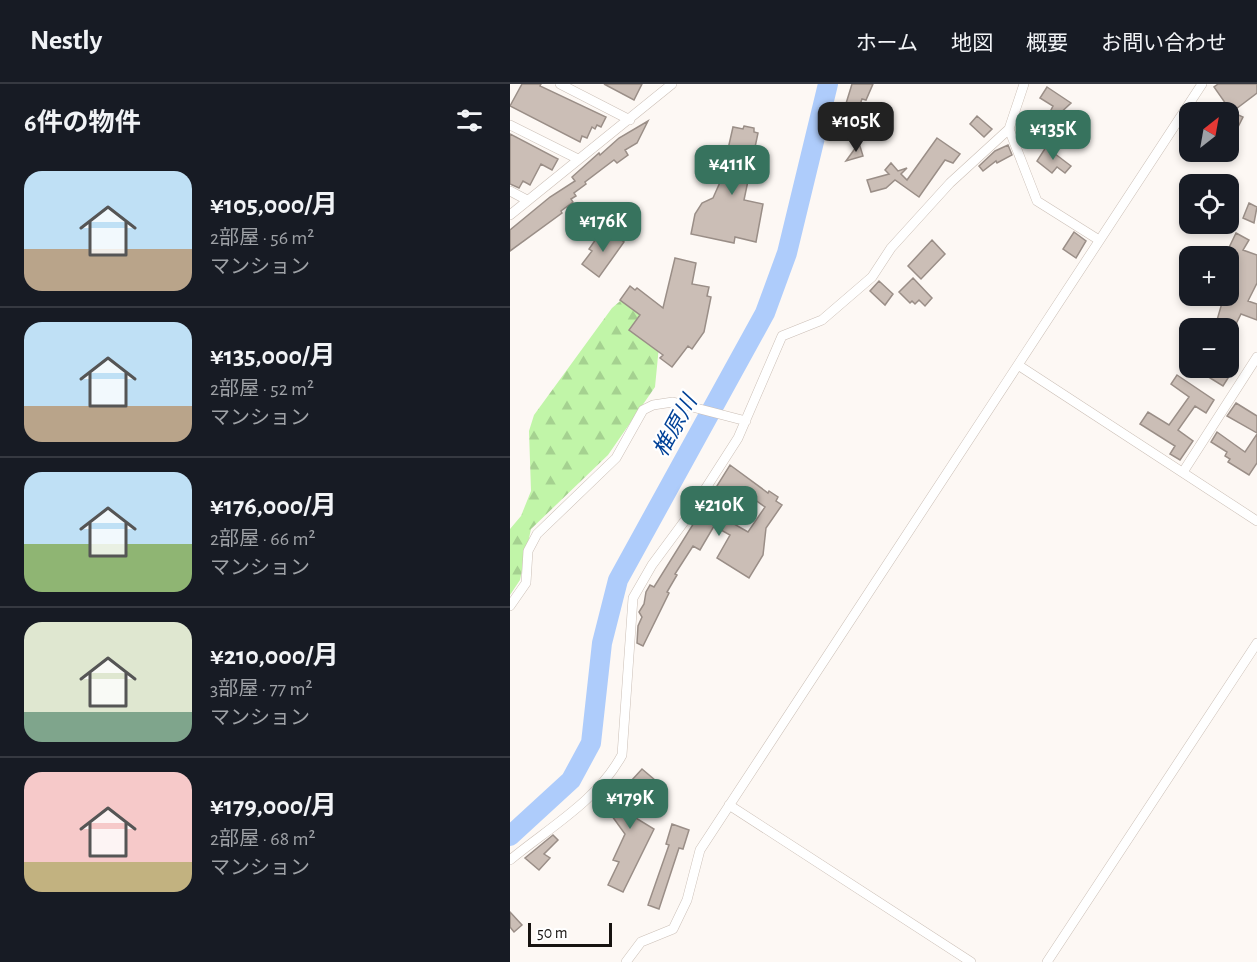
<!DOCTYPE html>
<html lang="ja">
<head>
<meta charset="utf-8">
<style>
	:root { --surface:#171b24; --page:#20242c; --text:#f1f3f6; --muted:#9ea1a6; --line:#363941; --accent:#37735e }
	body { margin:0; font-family:"Alegreya Sans","Noto Sans JP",sans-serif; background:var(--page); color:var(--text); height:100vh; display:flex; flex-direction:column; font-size:22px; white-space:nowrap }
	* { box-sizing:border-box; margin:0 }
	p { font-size:20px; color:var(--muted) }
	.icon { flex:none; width:33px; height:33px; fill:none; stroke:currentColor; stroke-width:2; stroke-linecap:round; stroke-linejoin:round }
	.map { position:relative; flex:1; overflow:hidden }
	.side { display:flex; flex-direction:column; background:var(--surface); width:510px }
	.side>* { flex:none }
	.needle { width:39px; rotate:31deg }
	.tools { position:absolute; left:669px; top:18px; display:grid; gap:12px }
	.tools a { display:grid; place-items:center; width:60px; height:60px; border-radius:12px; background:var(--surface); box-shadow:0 3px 9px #0003; font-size:30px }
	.scale { position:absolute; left:18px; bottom:15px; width:84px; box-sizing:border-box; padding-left:6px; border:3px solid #171310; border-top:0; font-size:16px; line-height:21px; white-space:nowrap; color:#171310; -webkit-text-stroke:4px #fff; paint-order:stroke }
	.price { position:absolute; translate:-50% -51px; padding:0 14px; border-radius:12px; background:var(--accent); color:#fff; font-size:20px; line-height:39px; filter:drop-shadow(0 2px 3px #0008) }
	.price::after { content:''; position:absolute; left:50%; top:36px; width:18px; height:14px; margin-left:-9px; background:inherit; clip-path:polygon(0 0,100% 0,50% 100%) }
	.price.on { background:#222; color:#fff }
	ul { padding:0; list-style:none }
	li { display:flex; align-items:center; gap:18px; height:150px; padding:0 24px }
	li+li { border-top:2px solid var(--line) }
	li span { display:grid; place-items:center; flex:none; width:168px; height:120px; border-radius:18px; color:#555 }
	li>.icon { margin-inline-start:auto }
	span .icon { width:72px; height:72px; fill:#fffc; stroke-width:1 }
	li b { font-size:26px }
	h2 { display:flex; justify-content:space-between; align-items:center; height:72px; padding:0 24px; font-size:26px }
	header { display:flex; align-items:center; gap:36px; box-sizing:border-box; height:84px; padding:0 30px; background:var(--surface); border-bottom:2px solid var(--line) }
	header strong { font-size:28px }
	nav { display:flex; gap:33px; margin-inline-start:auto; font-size:21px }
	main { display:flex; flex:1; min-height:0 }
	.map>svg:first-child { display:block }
	.forest { fill:url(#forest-firs) }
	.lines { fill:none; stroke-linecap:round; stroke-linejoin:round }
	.river { stroke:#aeccfb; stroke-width:20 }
	.building { fill:#cbbeb6; stroke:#9a8e87; stroke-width:1.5; fill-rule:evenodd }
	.street-casing { stroke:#cbbfb6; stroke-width:10 }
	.street { stroke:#fff; stroke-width:9 }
	.labels { text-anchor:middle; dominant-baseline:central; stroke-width:4.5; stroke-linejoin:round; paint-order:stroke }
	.water-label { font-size:22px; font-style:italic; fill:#004197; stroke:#fff }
</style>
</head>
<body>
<header>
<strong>Nestly</strong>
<nav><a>ホーム</a><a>地図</a><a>概要</a><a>お問い合わせ</a></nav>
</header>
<main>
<section class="side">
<h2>6件の物件<svg class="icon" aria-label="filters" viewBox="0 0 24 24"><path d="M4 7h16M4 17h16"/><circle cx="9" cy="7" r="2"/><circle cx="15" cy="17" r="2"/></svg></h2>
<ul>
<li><span style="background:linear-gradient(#bfe0f5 65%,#b9a48a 0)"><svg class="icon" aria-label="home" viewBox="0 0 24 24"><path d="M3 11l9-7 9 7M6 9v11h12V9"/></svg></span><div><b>¥105,000/月</b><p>2部屋 · 56 m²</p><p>マンション</p></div></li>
<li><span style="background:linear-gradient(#bfe0f5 70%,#b9a48a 0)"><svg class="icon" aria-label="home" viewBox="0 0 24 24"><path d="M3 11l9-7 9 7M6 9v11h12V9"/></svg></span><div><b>¥135,000/月</b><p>2部屋 · 52 m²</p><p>マンション</p></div></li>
<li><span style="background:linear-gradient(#bfe0f5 60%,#8fb573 0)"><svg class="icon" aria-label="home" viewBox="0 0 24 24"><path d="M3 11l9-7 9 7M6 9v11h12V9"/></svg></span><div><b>¥176,000/月</b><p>2部屋 · 66 m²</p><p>マンション</p></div></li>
<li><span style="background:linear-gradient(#dfe7d0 75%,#7fa58c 0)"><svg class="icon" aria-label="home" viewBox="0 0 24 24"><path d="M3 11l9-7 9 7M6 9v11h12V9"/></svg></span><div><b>¥210,000/月</b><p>3部屋 · 77 m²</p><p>マンション</p></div></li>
<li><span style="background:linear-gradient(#f6c9c9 75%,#c2b280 0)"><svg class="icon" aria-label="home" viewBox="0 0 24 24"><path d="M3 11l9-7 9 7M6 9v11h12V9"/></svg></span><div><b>¥179,000/月</b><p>2部屋 · 68 m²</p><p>マンション</p></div></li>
</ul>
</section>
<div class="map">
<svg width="747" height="878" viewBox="0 0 747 878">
	<defs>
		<pattern id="forest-firs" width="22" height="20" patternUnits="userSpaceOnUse" patternTransform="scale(1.5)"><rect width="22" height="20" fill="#c1f5a8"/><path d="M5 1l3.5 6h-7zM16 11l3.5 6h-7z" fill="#a5d190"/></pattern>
	</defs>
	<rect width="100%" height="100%" fill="#fdf8f4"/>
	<path class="forest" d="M130,210L149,262L145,303L98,371L21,445L10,496L0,511V445L11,432L21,407L19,347L24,331L102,224L116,212Z"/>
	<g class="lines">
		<path class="river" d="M0,752L61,696L81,659L92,559L108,496L255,229L277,169L318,0"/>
	</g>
	<path class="building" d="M12,0H31L30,2L96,33L91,43L87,41L85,45L82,43L77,54L72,52L70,58L0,22Z
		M94,0H132L124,16Z
		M342,0H363L356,16L352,15L342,43L330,39Z
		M708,0H747V9L722,28L733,33L728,43L718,38V28H712L716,20L704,3Z
		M537,3L561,19L547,32L540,28L543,22L530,14Z
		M467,32L482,45L474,53L460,40Z
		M526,33L533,43L522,50L516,41Z
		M138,37L127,59L115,66L118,71L107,79L104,76L75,98L76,100L64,109L66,112L61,115L63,118L51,127L52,129L0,167V146L40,113L65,97L62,93L89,69L90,71L109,54Z
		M234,42L244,44V48L248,49L234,116L253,120L246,158L225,153L224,159L181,150L185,130L192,119L203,114L211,96L223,43L233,45Z
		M0,50L48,75L42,86L31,80L20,101L13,97L9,104L0,100Z
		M427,54L450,70L443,79L435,76L409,113L385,96L376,104L361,108L357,96L379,90L375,86L381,79L388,87L397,84L391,90L397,96Z
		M349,59L353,72L336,77Z
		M498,61L502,71L487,79L486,77L473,87L469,82L485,67Z
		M536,63L561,82L555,89L547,83L542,89L527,77Z
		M739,119L747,123L744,139L733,134Z
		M98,146L114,158L89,193L72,180L82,167L79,165L86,155L89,158Z
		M564,148L576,157L566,174L553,165Z
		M726,149L739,156L733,166L747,171V199L738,217L747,220V236L731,230L722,248L718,244L705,243L714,212H718V172H715Z
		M422,156L435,170L411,195L398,182Z
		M165,174L186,179L182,200L199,203L197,212L201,213L194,248L182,265L178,262L162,283L150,274L153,271L119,246L130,231L110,216L120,202L125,206L127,204L153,224Z
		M403,194L422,214L415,222L409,216L405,220L402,217L400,219L389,208Z
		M369,197L383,210L375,221L360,207Z
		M696,284H709L720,291L713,302L692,289Z
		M667,291L704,316L696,329L685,322L668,346L683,357L670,376L660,370L665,362L630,340L638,328L659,341L679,313L661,300Z
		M726,319L747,332V349L717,332Z
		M707,348L735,368L747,350V379L739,391L718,378L720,375L715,372L717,368L701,358Z
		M220,381L258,409L259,407L268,413L266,417L272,421L256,444L253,471L239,494L207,474L220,451L204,442L190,466L183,462L165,490L167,491L157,508L159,509L133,562L127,559L128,542L132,533L129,528L134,520L136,508L140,501L144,503ZM241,413L255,423L238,448L224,440Z
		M132,685L145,696L116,728L144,745L113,808L98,801L109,778L103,776L115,750L102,732L106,728L99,721Z
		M162,740L179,746L173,765L169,764L149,825L138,821L159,761L156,760Z
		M43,751L48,756L34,770L40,774L29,786L15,774Z
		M0,828L12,841L4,848L0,843Z"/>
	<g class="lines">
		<g class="street-casing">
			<path id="street" d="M50,0L120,36
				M0,41L68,75
				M499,45L527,117L589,156
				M0,107L17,116
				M0,131L162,0
				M508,281L747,437
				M673,388L747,273
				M0,522L16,499L18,467L27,450L106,374L133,326L143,321L163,318L236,337
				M219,721L461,878
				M0,776C40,743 87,717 112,671L123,514L142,481L176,435L228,354L272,252L312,236L362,193L381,164L440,99L499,45L514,0
				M116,878L131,858L163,845L177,816L190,766L692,0
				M537,878L747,559"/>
		</g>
		<use href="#street" class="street"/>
	</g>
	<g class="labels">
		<g class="water-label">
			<text transform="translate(165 342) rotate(-61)">椎原川</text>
		</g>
	</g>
</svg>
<div class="tools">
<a><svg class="needle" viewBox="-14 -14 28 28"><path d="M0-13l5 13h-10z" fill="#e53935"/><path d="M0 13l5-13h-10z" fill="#9ea1a6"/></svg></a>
<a><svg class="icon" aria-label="locate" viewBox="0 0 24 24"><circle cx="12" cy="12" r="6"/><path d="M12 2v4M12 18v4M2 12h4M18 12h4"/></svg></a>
<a>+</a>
<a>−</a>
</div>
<div class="scale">50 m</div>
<b class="price on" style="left:346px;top:69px">¥105K</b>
<b class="price" style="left:543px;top:77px">¥135K</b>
<b class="price" style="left:222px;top:112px">¥411K</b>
<b class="price" style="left:93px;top:169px">¥176K</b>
<b class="price" style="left:209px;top:453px">¥210K</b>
<b class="price" style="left:120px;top:746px">¥179K</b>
</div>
</main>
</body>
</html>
